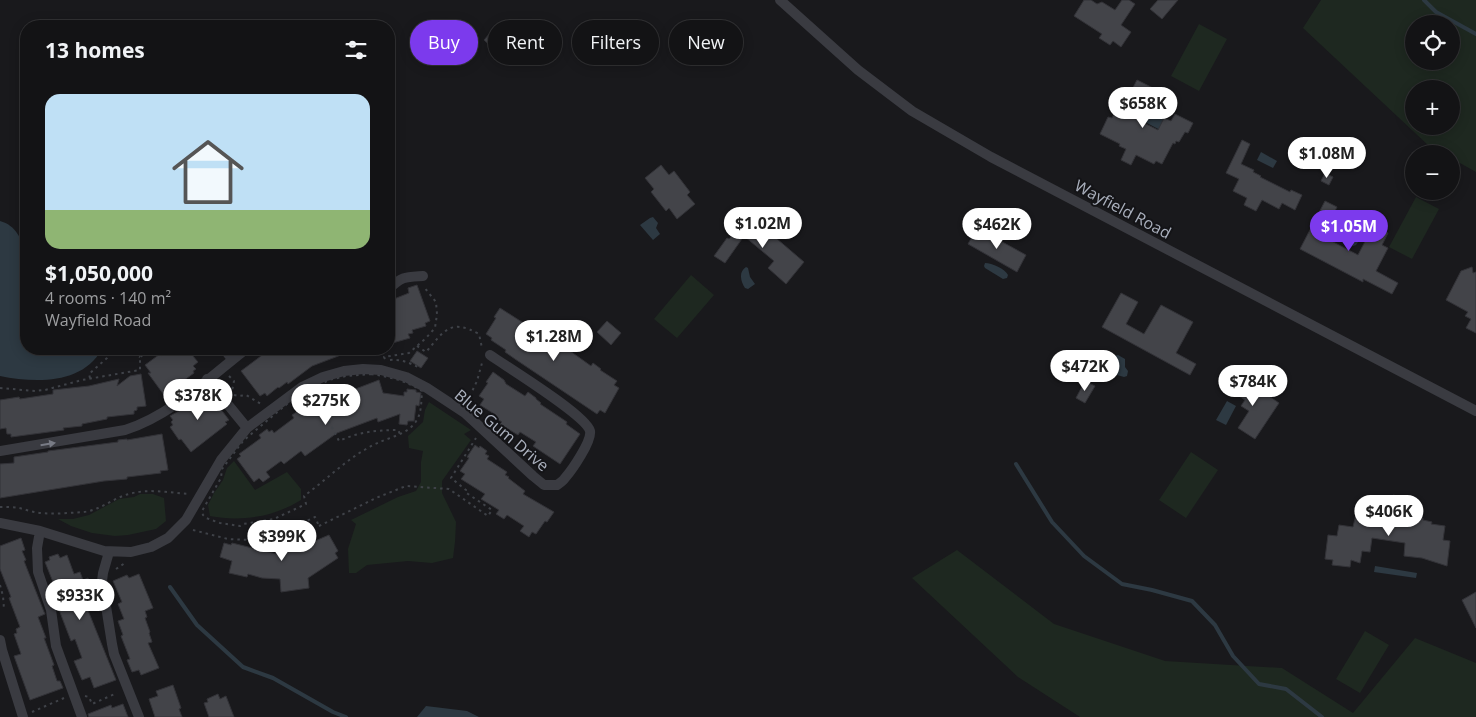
<!DOCTYPE html>
<html lang="en">
<head>
<meta charset="utf-8">
<style>
	:root { --surface:#131315; --page:#202022; --text:#f1f3f6; --muted:#9d9ea0; --line:#323234; --accent:#7c3aed }
	body { margin:0; font-family:"Open Sans",sans-serif; background:var(--page); color:var(--text); height:100vh; display:flex; flex-direction:column; font-size:19px; white-space:nowrap }
	* { box-sizing:border-box; margin:0 }
	p { font-size:16px; color:var(--muted) }
	.icon { flex:none; width:28px; height:28px; fill:none; stroke:currentColor; stroke-width:2; stroke-linecap:round; stroke-linejoin:round }
	.map { position:relative; flex:1; overflow:hidden }
	.details { position:absolute; left:20px; top:20px; width:375px; height:335px; display:flex; flex-direction:column; background:var(--surface); border-radius:20px; box-shadow:0 2px 12px #0003,0 0 0 1px var(--line) }
	.details>* { flex:none }
	.hud { position:absolute; left:410px; top:20px; width:475px; height:45px; display:flex; gap:10px }
	.tools { position:absolute; left:1405px; top:15px; display:grid; gap:10px }
	.tools a { display:grid; place-items:center; width:55px; height:55px; border-radius:50%; background:var(--surface); box-shadow:0 2px 12px #0003,0 0 0 1px var(--line); font-size:25px }
	.price { position:absolute; translate:-50% -42px; padding:0 11px; border-radius:18px; background:#fff; color:#222; font-size:16px; line-height:32px; filter:drop-shadow(0 1px 2px #0008) }
	.price::after { content:''; position:absolute; left:50%; top:30px; width:15px; height:11px; margin-left:-8px; background:inherit; clip-path:polygon(0 0,100% 0,50% 100%) }
	.price.selected { background:var(--accent); color:#fff }
	ul { padding:0; list-style:none }
	li { display:grid; align-content:center; gap:10px; height:265px; padding:0 25px }
	li span { display:grid; place-items:center; height:155px; border-radius:15px; color:#555 }
	li>.icon { margin-inline-start:auto }
	span .icon { width:90px; height:90px; fill:#fffc; stroke-width:1 }
	li b { font-size:21px }
	h2 { display:flex; justify-content:space-between; align-items:center; height:60px; padding:0 25px; font-size:21px }
	.pill { padding:0 18px; border-radius:22px; background:var(--surface); box-shadow:0 2px 12px #0003,0 0 0 1px var(--line); font-size:18px; line-height:45px }
	.pill.selected { background:var(--accent); color:#fff }
	.map>svg:first-child { display:block }
	.green { fill:#1e2820; fill-rule:evenodd }
	.water { fill:#2d3942 }
	.lines { fill:none; stroke-linecap:round; stroke-linejoin:round }
	.stream { stroke:#2d3942; stroke-width:4 }
	.building { fill:#434449; stroke:#333338 }
	.path { stroke:#3f4248; stroke-width:2; stroke-dasharray:2.5 4; stroke-linecap:butt }
	.minor { stroke:#3a3b41; stroke-width:10 }
	.oneway { fill:#787b85 }
	.labels { text-anchor:middle; dominant-baseline:central; stroke-width:4; stroke-linejoin:round; paint-order:stroke }
	.street-label { font-size:16px; fill:#aab0bd; stroke:#141417 }
</style>
</head>
<body>
<div class="map">
<svg width="1476" height="717" viewBox="0 0 1476 717">
	<rect width="100%" height="100%" fill="#19191c"/>
	<path class="green" d="M1321,0H1476V172L1451,158V154H1444L1429,146L1303,28ZM1414,24H1451V61H1414ZM1414,89H1451V126H1414Z
		M1199,24L1227,39L1199,91L1171,76Z
		M1416,197L1439,209L1412,259L1389,247Z
		M691,275L714,295L677,338L654,319Z
		M429,402L471,430L464,434L471,440L442,481V493L456,522L455,542L453,558L432,563L408,561L367,565L356,573H349L348,549L356,524L351,520L398,497L416,491L421,482V462L423,451L409,448L408,436L423,422L425,410Z
		M1191,452L1218,470L1186,518L1159,500Z
		M234,461L255,490L287,472L301,489V500C274,517 241,522 210,516L208,505L214,493L223,480L227,468Z
		M140,494H153L164,498L166,521L156,529L128,535L115,536L92,533L71,526L58,519H73L89,515L119,499L134,497Z
		M957,550L1054,624L1165,661L1282,668L1353,713L1415,638L1476,663V717H1080L1018,677L912,578Z
		M1365,631L1389,645L1360,693L1336,679Z"/>
	<path class="water" d="M1145,109L1167,121L1162,131L1145,122L1142,115Z
		M1261,152L1277,161L1273,168L1257,160Z
		M653,217L658,223L656,228L660,234L653,240L640,225L650,218Z
		M1348,220H1354C1361,226 1356,231 1353,237L1356,242H1358L1356,245L1353,246L1346,242V237L1341,229L1343,223Z
		M0,221C16,225 22,240 26,254V349H102C82,385 35,383 0,376Z
		M985,263C992,263 1005,269 1008,275L1007,278L1003,279L985,268L984,266Z
		M746,267L748,268L750,277L755,284L748,289L745,288C741,282 738,272 746,267Z
		M1118,355L1125,359V367L1128,371L1127,376L1124,377L1117,375L1114,365L1110,362L1114,356Z
		M1227,401L1236,406L1226,425L1216,420Z
		M1375,566L1417,573L1416,578L1374,572Z
		M426,706L467,711L479,717H417Z"/>
	<g class="lines">
		<path class="stream" d="M1424,0L1436,12L1476,34
			M1016,464L1052,522L1084,556L1122,584L1152,590L1192,601L1215,625L1233,656L1259,684L1286,689L1322,717
			M170,587L197,625L243,667L273,678L333,712L346,717"/>
	</g>
	<path class="building" d="M1084,0H1091L1097,4L1102,2L1115,10L1122,0H1129L1135,4L1121,25L1131,32L1121,47L1113,41L1110,45L1099,38L1102,34L1074,16Z
		M1158,0H1178L1162,19L1150,9Z
		M457,30L472,42L460,58L444,46Z
		M490,33L500,42L494,49L484,40Z
		M1137,80L1153,88L1138,120L1158,130L1164,118L1171,121L1175,114L1193,123L1188,133L1185,132L1179,142L1176,141L1175,144L1173,143L1162,164L1156,161L1154,164L1136,155L1131,165L1121,160L1126,149L1119,146L1120,144L1100,134L1108,117L1112,118L1124,95L1128,97Z
		M1242,140L1250,144L1241,164L1254,170L1253,172L1261,176L1260,177L1290,192L1291,190L1302,195L1295,210L1282,203L1279,209L1262,200L1256,211L1244,205L1247,198L1233,191L1239,179L1226,173Z
		M661,165L669,175L674,171L690,192L687,195L695,204L677,219L669,208L666,211L651,192L654,189L645,178Z
		M1325,173L1333,177L1329,185L1321,181Z
		M1325,201L1337,207L1322,236L1358,255L1373,226L1388,233L1382,245L1388,248L1376,271L1398,283L1392,294L1363,279V282L1300,249Z
		M749,215L804,262L786,284L768,268L774,261L744,236L725,263L714,256L727,238L729,239Z
		M977,228L1026,255L1017,272L968,244Z
		M1472,267L1473,273L1476,272V333L1466,328L1471,319L1465,316L1468,312L1446,300L1461,271Z
		M417,285L430,321L425,323L426,326L412,330L413,333L408,334L410,338L389,344V301L409,293L408,288Z
		M1121,293L1138,302L1126,324L1144,334L1161,305L1193,322L1176,353L1196,364L1190,375L1102,327Z
		M500,308L525,324L526,322L558,344L559,343L591,366L593,363L601,369L600,370L617,381L614,385L619,388L605,413L600,410L597,414L515,359L505,352L506,350L491,340L492,338L486,334L496,318L494,317Z
		M607,321L621,333L611,345L597,332Z
		M170,349H187L198,362L193,366L196,369L193,371L194,373L164,395L148,373H151L145,365L160,354L161,356Z
		M262,349H354V350L312,366L288,384L287,382L279,388L278,387L267,396L265,393L260,396L241,371L265,353Z
		M417,351L428,358L421,368L410,361Z
		M493,372L504,380L506,384L525,396L528,392L536,398V399L541,403L540,404L567,422L566,424L580,434L560,464L533,446L536,442L520,432L518,435L500,424L502,422L494,417L496,415L480,405L484,399L479,396L488,383L486,382Z
		M141,374L146,406L137,407V410L134,411V414L107,417V419L82,424V426L63,428L64,430L11,437V434H7L6,428L0,429V400L19,397L20,399L53,394V390L89,386L119,379L117,386L130,376Z
		M1232,376L1251,388L1253,385L1279,403L1255,439L1238,428L1249,411L1241,406L1245,400L1225,387Z
		M379,380L383,393L404,396V392H407V389L416,390V392L421,393L419,406L416,405L414,421H408L407,425L399,424L400,414L378,422L377,418L337,433L305,456L301,451L284,464L281,461L266,472L270,477L263,482L259,478L254,482L237,459L241,456L239,454L261,438L259,435L267,429L269,432L272,430L274,433L294,418L292,415L301,409L302,410L307,407L313,414L324,405L331,403L328,394L343,389L345,393Z
		M1085,381L1095,386L1085,403L1076,398Z
		M207,391L229,420L225,422L227,424L191,452L181,439L179,440L170,427L173,425L171,422L173,420L170,416L179,411Z
		M162,434L168,470L160,471L161,473L127,477V479L104,481L0,498V464L14,463V457L48,452V451L118,442V440L127,439V440Z
		M475,445L479,448L480,446L487,451L485,454L489,456L487,459L507,472L505,475L509,477L508,478L525,491L523,494L554,512L547,522L545,521L536,534L532,532L529,537L520,531L524,526L507,515L504,519L496,514L499,510L481,499L485,494L461,479L465,474L460,471L469,458L467,457Z
		M1393,495L1403,497L1400,516L1423,518V520L1432,522L1431,524L1445,526L1443,540L1450,541L1447,566L1422,558L1404,556L1405,543L1372,538L1370,552L1362,551L1360,563L1351,560L1350,567L1332,565L1333,560L1325,559L1328,535L1337,536L1339,525L1353,527L1356,514L1374,517V514L1390,516Z
		M329,535L338,551L335,553L338,558L308,578L309,588L281,592L280,579L262,578L248,574L247,577L229,573L232,561L220,557L224,543L231,545L232,543L281,555V544L300,542L301,547Z
		M21,538L25,550L22,551L26,560L24,561L44,612L45,614L38,617L46,638H44L54,665L52,666L57,681H60L63,688L30,700L14,656L21,654L14,634L17,633L16,629L20,627L9,598L11,597L0,569V546Z
		M58,554L60,558L67,555L74,574L80,572L83,580L88,578L92,590L88,592L92,600L85,603L116,680L94,688L90,677L82,680L74,661L82,658L75,639L71,641L53,594L57,592L45,562L50,560L49,557Z
		M139,574L153,608L145,611L147,617L145,618L150,632L149,633L152,642L148,643L159,668L141,675L139,670L132,672L127,660L130,659L121,636L123,635L118,621L124,619L118,604L122,602L113,581L127,575L129,578Z
		M1476,592V628L1462,600Z
		M173,685L181,708L179,709L182,717H155L149,699L158,696L156,691Z
		M218,694L220,699L226,696L234,717H209L204,703L208,702L207,699Z
		M123,704L128,717H89L88,714L111,705L112,708Z"/>
	<g class="lines">
		<path class="path" d="M417,346L426,352C444,331 450,318 479,334L482,348
			M121,349L140,357
			M385,359L384,357L409,353L426,338L435,328L437,314L436,302L424,287
			M390,360C401,359 410,363 420,368
			M371,374C390,377 407,381 422,391C421,403 422,415 414,424C406,434 391,437 380,442C351,454 329,478 304,496L306,504L274,519L243,524L240,526L220,523L206,518L203,515L202,511L221,478L222,469L243,441L294,398L329,380L346,376Z
			M229,376L234,381L232,391
			M90,378L89,374L107,358L112,349
			M0,388L35,391L45,390L82,380L140,370V357L151,349
			M314,392L339,441C358,432 377,430 398,430L400,434
			M234,395L239,396L246,395L261,404
			M467,402L477,381L482,363
			M0,507C6,507 13,507 19,508C24,509 29,511 34,512C50,515 67,513 83,512C99,511 113,498 129,494C149,488 170,493 190,494
			M319,526L376,498L406,486L449,489L488,516L492,510L465,492L466,490L451,478L476,438
			M193,530L228,539L250,540L255,543L283,537L286,531L315,517L319,526
			M116,569L125,563
			M0,585L3,596L4,609
			M85,696L89,697L92,704L117,693
			M32,712L64,698"/>
		<path class="minor" d="M780,0L858,70L912,111L991,157L1476,411
			M389,289C402,276 406,277 423,276
			M224,349L232,359
			M207,379L247,428
			M0,451L125,430C170,416 209,378 246,349
			M0,523L40,531L104,551L131,552L151,547L168,538L186,520L221,460L247,428L302,387L323,377L344,371L363,369L381,370L406,377L427,388L465,413L533,476L544,485H557C560,483 563,481 565,478C572,470 592,441 590,431C586,415 507,367 490,355
			M40,531L37,548L38,572L51,610L56,646L82,717
			M109,552L103,573L102,581L112,644L114,654L139,717
			M0,640L2,650L23,717"/>
	</g>
	<defs><path id="oneway-solid" d="M-6-.8H1V-3.2L6.5 0L1 3.2V.8H-6Z" transform="scale(1.25)"/></defs>
	<use class="oneway" href="#oneway-solid" transform="translate(48 444) rotate(-9)"/>
	<g class="labels">
		<g class="street-label">
			<text transform="translate(1123 209) rotate(28)">Wayfield Road</text>
			<text transform="translate(502 430) rotate(40)">Blue Gum Drive</text>
		</g>
	</g>
</svg>
<div class="tools">
<a><svg class="icon" aria-label="locate" viewBox="0 0 24 24"><circle cx="12" cy="12" r="6"/><path d="M12 2v4M12 18v4M2 12h4M18 12h4"/></svg></a>
<a>+</a>
<a>−</a>
</div>
<b class="price" style="left:1143px;top:129px">$658K</b>
<b class="price" style="left:1327px;top:179px">$1.08M</b>
<b class="price" style="left:763px;top:249px">$1.02M</b>
<b class="price" style="left:997px;top:250px">$462K</b>
<b class="price selected" style="left:1349px;top:252px">$1.05M</b>
<b class="price" style="left:554px;top:362px">$1.28M</b>
<b class="price" style="left:1085px;top:392px">$472K</b>
<b class="price" style="left:1253px;top:407px">$784K</b>
<b class="price" style="left:198px;top:421px">$378K</b>
<b class="price" style="left:326px;top:426px">$275K</b>
<b class="price" style="left:1389px;top:537px">$406K</b>
<b class="price" style="left:282px;top:562px">$399K</b>
<b class="price" style="left:80px;top:621px">$933K</b>
<div class="hud">
<a class="pill selected">Buy</a>
<a class="pill">Rent</a>
<a class="pill">Filters</a>
<a class="pill">New</a>
</div>
<section class="details">
<h2>13 homes<svg class="icon" aria-label="filters" viewBox="0 0 24 24"><path d="M4 7h16M4 17h16"/><circle cx="9" cy="7" r="2"/><circle cx="15" cy="17" r="2"/></svg></h2>
<ul>
<li><span style="background:linear-gradient(#bfe0f5 75%,#8fb573 0)"><svg class="icon" aria-label="home" viewBox="0 0 24 24"><path d="M3 11l9-7 9 7M6 9v11h12V9"/></svg></span><div><b>$1,050,000</b><p>4 rooms · 140 m²</p><p>Wayfield Road</p></div></li>
</ul>
</section>
</div>
</body>
</html>
